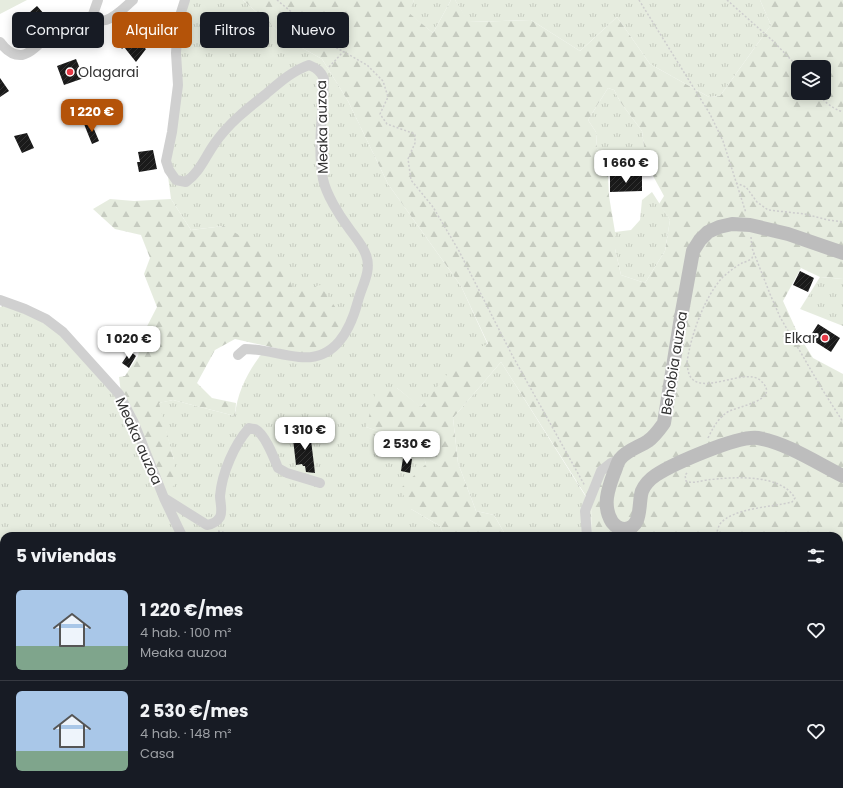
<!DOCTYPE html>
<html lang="es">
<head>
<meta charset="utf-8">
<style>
	:root { --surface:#171b24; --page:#242831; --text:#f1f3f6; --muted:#9ea1a6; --line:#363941; --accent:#b45309 }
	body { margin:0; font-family:Poppins,sans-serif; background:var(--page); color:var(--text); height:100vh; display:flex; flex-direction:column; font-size:15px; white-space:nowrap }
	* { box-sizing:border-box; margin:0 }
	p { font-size:13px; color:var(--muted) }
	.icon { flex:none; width:22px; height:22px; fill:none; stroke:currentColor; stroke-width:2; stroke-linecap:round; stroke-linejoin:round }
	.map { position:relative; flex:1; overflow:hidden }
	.sheet { position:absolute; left:0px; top:532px; width:843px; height:256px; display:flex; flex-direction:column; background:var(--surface); border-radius:12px 12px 0 0; box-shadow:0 2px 10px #0003 }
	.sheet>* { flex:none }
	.banner { position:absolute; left:12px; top:12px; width:400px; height:36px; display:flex; gap:8px }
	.tools { position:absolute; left:791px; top:60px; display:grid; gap:8px }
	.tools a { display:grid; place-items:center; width:40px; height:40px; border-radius:6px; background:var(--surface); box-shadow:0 2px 10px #0003; font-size:20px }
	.price { position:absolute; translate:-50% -34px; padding:0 9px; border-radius:8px; background:#fff; color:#222; font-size:13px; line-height:26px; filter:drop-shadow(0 1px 2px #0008) }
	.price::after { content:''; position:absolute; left:50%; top:24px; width:12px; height:9px; margin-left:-6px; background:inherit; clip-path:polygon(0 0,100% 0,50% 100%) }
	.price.selected { background:var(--accent); color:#fff }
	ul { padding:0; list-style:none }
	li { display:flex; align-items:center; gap:12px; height:100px; padding:0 16px }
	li+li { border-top:1px solid var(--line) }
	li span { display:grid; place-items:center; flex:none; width:112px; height:80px; border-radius:6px; color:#555 }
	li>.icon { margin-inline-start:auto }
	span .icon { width:48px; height:48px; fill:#fffc; stroke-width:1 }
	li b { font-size:17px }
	h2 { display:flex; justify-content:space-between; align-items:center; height:48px; padding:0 16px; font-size:17px }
	.pill { padding:0 14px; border-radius:6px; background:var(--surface); box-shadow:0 2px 10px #0003; font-size:14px; line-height:36px }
	.pill.selected { background:var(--accent); color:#fff }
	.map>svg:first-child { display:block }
	.grass { fill:url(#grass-tufts) }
	.forest { fill:url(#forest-firs); fill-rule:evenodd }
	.garden { fill:#e6ecdf }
	.building { fill:url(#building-hatch) }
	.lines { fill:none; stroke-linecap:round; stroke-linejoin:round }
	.path { stroke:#cdcdcd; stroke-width:1.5; stroke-dasharray:2 2; stroke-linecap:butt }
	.lane { stroke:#d0d0d0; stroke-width:5 }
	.street { stroke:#d0d0d0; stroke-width:10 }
	.secondary { stroke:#bdbdbd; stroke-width:14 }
	.poi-dot { fill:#e63946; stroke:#fff; stroke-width:1.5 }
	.labels { text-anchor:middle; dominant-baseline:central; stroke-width:4; stroke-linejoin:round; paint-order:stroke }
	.poi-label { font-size:14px; fill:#333; stroke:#fff; text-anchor:start }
	.street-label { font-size:14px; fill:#333; stroke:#fff }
</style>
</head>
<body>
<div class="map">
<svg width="843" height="788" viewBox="0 0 843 788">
	<defs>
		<pattern id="grass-tufts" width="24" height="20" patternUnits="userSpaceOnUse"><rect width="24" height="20" fill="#e6ecdf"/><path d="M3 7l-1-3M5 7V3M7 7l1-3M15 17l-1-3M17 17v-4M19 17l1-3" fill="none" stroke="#c6cbc0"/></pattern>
		<pattern id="forest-firs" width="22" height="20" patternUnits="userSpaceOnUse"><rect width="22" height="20" fill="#e6ecdf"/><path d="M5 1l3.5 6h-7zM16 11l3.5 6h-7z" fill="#c6cbc0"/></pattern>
		<pattern id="building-hatch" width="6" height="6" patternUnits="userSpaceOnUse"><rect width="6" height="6" fill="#1a1a1a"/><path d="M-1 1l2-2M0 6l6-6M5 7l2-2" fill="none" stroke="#333"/></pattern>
	</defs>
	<rect width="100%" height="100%" fill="#fff"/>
	<path class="grass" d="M185,0H243L288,40L322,59L348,101L388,184L461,286L488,345L420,407L397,388L366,427L420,445L426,464L411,509L440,526L444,536H4V690L0,692V307L2,306L25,311L62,335L174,460L158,403L173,400L235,416C237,392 248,371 263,352L277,356L294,293L224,226L191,230L171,199L166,161L178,85V22Z
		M414,0H451L433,33L408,13Z
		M455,0H760L771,25L720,96L709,97L650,64L617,17L580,51L531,20L468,22Z
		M608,88L614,90L621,103L642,131L646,163L638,159L607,158L597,149L596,132L588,120Z
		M652,192L670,220L665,251L645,283L621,275L615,249V232L631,230L640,220L642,200Z
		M820,277L843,279V326L800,309Z
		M501,362L591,505L592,536H506L494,515L476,511L458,463L453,418Z
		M0,739L4,740V784H344L346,788H0Z"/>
	<path class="forest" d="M243,0H414L409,13L433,33L451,0H455L469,22L531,20L580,51L617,17L650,64L709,97L720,96L771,25L760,0H843V279L820,277L801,268L783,301L798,334L813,358L843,374V611L839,609V536H592L591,504L501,362L453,418L458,463L476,511L494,515L506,536H444L440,526L411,509L400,489L426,464L420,445L366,427L377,387L397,388L421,407L458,361L472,350L488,344L461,286L388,184L348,101L322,59L288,40ZM798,67H824V93H798ZM608,88L614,90L621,103L642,131L646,163L664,196L659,204L670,220L665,251L645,283L621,275L615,249V232L609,196L607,158L597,149L596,132L588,120Z
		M110,199L134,201L171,199L191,230L224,226L284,262L294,293L320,285L347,324L344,329L322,352L307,355L235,339L215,350L197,383L212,398L236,403L235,416L173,400L159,403L174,460L176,483L167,493L121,393L119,377L125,376L138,356L142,336L157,307L144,274L150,258L141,235L115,229L93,209Z
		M839,651L843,653V788H346L344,784H839Z
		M4,690V740L0,739V692Z"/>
	<path class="garden" d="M0,0H27L0,14Z"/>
	<path class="building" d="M37,6L45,15L30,29L22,19Z
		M148,14L157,20L150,34L140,29Z
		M129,26L141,45L146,49L136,62L124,47L122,49L113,36Z
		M76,59L84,78L64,85L57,66Z
		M0,78L9,91L0,97Z
		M91,122L99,141L92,144L84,124Z
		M27,133L34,148L22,153L14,136Z
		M153,150L157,169L139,172L137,162H140L138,152Z
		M642,175V191L610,192V176Z
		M800,271L814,278L808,292L793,285Z
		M818,324L840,338L831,352L809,338Z
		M130,351L136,356L129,368L122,363Z
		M306,429L315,430L317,438L311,440L315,473L306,472L305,466H303L302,464L296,465L293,439L306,436Z
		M403,458L412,459L410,473L401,471Z"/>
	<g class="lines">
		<path class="path" d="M277,0L330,44L367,65L383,81L388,97L380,114L387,124L415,134V143L408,159L411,180L433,207L459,251L511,353L585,486
			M639,0L710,114L723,141L746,213
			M727,0L773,41L798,67
			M329,67L343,52
			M818,93C825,103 832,108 843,112
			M736,183L746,187L757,202L768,210L805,214L828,220L843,222
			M751,237L752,248L770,294L780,317L822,389L843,422
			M708,438C713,428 717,420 726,413C735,406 784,401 760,380C744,367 699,398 689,374C688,370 687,366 687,362C691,335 704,298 722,278C727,273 735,267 742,263C745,262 749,261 752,258C753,256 754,254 754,252
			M687,473L685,475L686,481C693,484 699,481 707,480C732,477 780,473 795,498L792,502C773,507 732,508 720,524C718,527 717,532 716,536
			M218,531L239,536
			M839,619L843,621
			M839,743L843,737
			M369,784L370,788"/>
		<path class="lane" d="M737,788V784
			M817,788L819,784"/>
		<path class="street" d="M185,0L178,22L176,53L178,85L172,132L166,161L169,170L176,180L186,182C200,172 205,157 215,143C229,123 247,109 266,94C279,83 292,71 309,65C316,68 321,71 324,79C323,112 317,146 323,179C326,194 339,215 348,227C354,236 362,244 366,255C372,271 362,285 358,301C350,331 335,361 299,357C280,355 263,349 245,349L238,355
			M91,20L98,0
			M0,42C5,49 12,56 22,55C37,52 48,30 60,24C74,16 91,24 106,20C116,17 125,7 133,0
			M0,300L25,309L46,319L63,332L119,394L134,423L164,498L182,536
			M164,498L207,525C213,524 217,522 220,517C223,511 220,502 220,496C222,473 234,445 249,428C251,429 253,429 255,429C265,434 274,458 278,468L287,473L320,483
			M587,536L585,511L601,471L611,463L620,459
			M168,788L169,784
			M569,788L570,784"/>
		<path class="secondary" d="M843,253L788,234L750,225L732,224L719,227L708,232L700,240L693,251L680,323L664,423C659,430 655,436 648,441C639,447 627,450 620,459C617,463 616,469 614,473C608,489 602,506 612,522C615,526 620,529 625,529C643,528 638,502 642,491C645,484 650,479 656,475C673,464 738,435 758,438C787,443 817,463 843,476"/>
	</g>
	<g class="poi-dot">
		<circle cx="70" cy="72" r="4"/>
		<circle cx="825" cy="338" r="4"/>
	</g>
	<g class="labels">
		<g class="poi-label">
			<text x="78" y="72">Olagarai</text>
			<text x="817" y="338" text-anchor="end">Elkar</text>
		</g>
		<g class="street-label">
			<text transform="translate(322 127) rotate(-91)">Meaka auzoa</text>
			<text transform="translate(674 363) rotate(-81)">Behobia auzoa</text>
			<text transform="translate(139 441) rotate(66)">Meaka auzoa</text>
		</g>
	</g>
</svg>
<div class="tools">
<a><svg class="icon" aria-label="layers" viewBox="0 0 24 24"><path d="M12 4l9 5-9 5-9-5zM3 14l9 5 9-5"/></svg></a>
</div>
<b class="price selected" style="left:92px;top:133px">1 220 €</b>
<b class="price" style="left:626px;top:184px">1 660 €</b>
<b class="price" style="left:129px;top:360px">1 020 €</b>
<b class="price" style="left:305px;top:451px">1 310 €</b>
<b class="price" style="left:407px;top:465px">2 530 €</b>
<div class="banner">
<a class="pill">Comprar</a>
<a class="pill selected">Alquilar</a>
<a class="pill">Filtros</a>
<a class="pill">Nuevo</a>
</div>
<section class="sheet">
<h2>5 viviendas<svg class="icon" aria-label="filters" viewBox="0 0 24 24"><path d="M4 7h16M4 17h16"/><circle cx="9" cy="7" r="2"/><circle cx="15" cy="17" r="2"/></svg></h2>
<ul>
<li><span style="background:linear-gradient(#a9c7e8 70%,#7fa58c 0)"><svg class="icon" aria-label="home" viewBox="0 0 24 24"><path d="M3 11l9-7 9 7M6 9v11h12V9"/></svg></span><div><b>1 220 €/mes</b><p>4 hab. · 100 m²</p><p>Meaka auzoa</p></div><svg class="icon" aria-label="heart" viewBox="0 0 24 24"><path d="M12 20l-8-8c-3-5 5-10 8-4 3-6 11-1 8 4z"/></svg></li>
<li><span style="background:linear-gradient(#a9c7e8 75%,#7fa58c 0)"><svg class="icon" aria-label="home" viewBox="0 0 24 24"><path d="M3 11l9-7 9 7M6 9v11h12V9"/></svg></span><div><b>2 530 €/mes</b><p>4 hab. · 148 m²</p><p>Casa</p></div><svg class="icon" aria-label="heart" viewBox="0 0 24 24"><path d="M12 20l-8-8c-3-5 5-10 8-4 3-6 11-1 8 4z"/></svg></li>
</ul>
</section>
</div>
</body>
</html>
